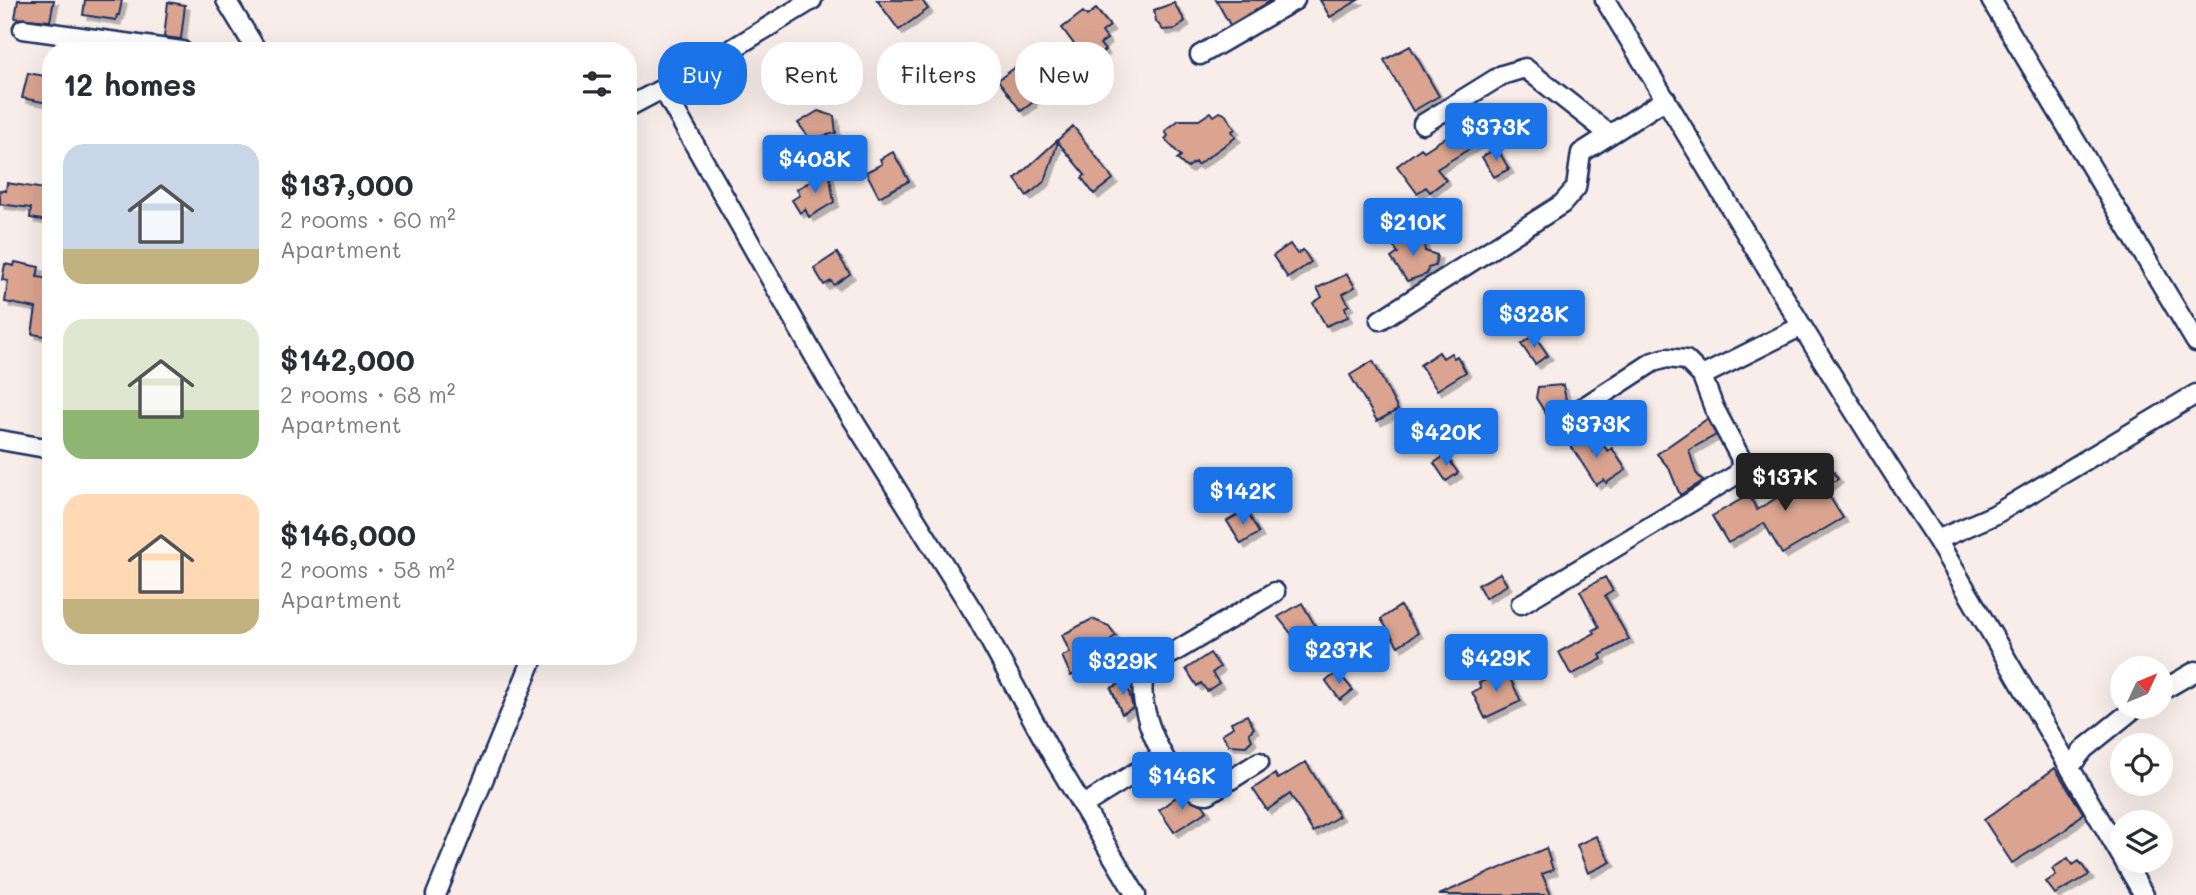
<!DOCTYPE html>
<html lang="en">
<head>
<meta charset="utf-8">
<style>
	:root { --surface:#fff; --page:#f2f2f3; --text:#2b2b33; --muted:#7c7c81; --accent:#1a73e8 }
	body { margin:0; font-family:Mali,sans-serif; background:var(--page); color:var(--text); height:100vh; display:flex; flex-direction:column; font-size:26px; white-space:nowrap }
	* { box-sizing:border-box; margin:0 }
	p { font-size:23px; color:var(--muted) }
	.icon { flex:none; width:38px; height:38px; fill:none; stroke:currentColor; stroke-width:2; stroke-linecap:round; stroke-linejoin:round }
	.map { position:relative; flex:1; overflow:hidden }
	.drawer { position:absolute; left:42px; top:42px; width:595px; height:623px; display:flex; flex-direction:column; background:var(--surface); border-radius:28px; box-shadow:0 7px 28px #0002 }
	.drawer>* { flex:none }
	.top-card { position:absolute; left:658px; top:42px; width:665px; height:63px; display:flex; gap:14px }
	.needle { width:46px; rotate:46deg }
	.fabs { position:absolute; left:2110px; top:656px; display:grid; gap:14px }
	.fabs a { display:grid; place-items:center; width:63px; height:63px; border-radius:50%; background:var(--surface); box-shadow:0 7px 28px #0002; font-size:35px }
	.price { position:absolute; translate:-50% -60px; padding:0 16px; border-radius:7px; background:var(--accent); color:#fff; font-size:23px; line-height:46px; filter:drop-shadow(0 2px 4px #0008) }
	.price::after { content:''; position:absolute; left:50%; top:42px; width:21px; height:16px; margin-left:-10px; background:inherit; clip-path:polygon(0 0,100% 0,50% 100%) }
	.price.on { background:#222; color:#fff }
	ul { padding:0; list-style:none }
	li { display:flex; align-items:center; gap:21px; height:175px; padding:0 21px }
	li span { display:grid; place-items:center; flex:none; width:196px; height:140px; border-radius:21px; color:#555 }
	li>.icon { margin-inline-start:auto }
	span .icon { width:84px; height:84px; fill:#fffc; stroke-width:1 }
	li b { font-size:30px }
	h2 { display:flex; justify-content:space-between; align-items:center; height:84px; padding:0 21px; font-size:30px }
	.tag { padding:0 24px; border-radius:28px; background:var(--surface); box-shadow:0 7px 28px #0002; font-size:24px; line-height:63px }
	.tag.on { background:var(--accent); color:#fff }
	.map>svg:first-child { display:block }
	.building { fill:#daa490; stroke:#1b2f5e; stroke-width:2; filter:url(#shadow) }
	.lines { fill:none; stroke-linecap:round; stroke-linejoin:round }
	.street-casing { stroke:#1b2f5e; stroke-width:23 }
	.street { stroke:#fff; stroke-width:18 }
</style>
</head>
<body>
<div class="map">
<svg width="2196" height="895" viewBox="0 0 2196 895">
	<defs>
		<filter id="shadow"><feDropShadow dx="4.5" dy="4.5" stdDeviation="0" flood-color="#0004"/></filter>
	</defs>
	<rect width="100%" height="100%" fill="#f8ede9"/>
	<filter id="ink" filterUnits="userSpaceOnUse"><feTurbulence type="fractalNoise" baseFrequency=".0143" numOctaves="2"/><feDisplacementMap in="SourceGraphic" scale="14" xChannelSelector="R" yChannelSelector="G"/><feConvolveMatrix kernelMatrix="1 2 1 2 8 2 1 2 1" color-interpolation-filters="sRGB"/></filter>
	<g filter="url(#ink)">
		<path class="building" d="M18,0H54L50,21L15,18Z
			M85,0H122L119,15H117L116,20L83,15Z
			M877,0H922L928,9L899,30Z
			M1216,0H1272L1230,25Z
			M1320,0H1358L1330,17Z
			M168,2L185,5L181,39L164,37Z
			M1174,3L1185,21L1176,29L1163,30L1156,21L1154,10Z
			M1096,9L1110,26L1102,32L1107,39L1100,44L1105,50L1088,63L1062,28L1083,12L1087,16Z
			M1410,46L1439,96L1413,111L1384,60Z
			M1071,47L1055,64L1059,68V84L1031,101L1032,103L1021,111L998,80L1038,51Z
			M28,73L51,77L48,103L22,98Z
			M818,111L834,116L836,133L810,139L798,123Z
			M1211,112L1214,116L1220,112L1225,114L1235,129L1232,131L1236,137L1197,165L1195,162L1187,168L1177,159L1181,156L1165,139L1168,136L1165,131L1179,120H1199Z
			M1465,125L1477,144L1437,169L1446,180L1430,192L1426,187L1417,193L1397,166L1421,148L1424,151Z
			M1073,126L1113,179L1094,194L1082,178L1085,175L1058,142L1045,181L1027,196L1015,179Z
			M1497,148L1509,169L1494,177L1482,157Z
			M893,152L909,181L879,197L866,172L882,164L880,159Z
			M829,171L834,202L809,217L805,209L800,213L792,200L800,195L797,189Z
			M7,183L45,189V195L51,196L48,221L30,218L31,208L0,204V190L6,191Z
			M1408,236L1423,237L1425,251L1437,255L1435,266L1428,268L1427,274L1407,281L1391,258L1398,253L1393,245Z
			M1290,244L1297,254L1303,250L1311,262L1288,278L1273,256Z
			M837,253L850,274L834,285L831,281L824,285L814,268Z
			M15,262L39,267L37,277L51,279V337L32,334L36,308L5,302L8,281L2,280L5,264L14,266Z
			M1347,274L1355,287L1343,294L1349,305L1345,307L1348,317L1326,326L1313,303L1322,297L1317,288Z
			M1534,335L1548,355L1535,364L1521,344Z
			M1439,352L1443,358L1451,353L1454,358L1457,356L1466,372L1437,390L1420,365Z
			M1373,361L1398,410L1377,421L1350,375Z
			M1563,385L1567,405L1548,417L1536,398L1538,387Z
			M1707,419L1716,435L1689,450L1696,473L1703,481L1680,495L1669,468L1657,454Z
			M1578,430L1594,452L1603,445L1608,451L1612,448L1626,470L1606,483L1604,480L1596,485L1566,438Z
			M1446,455L1458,473L1446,481L1434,463Z
			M1829,465L1838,479L1824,488L1843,518L1782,554L1764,523L1728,543L1712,516L1749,495L1757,510Z
			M1246,510L1259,533L1241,544L1227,521Z
			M1500,573L1507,585L1485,598L1478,585Z
			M1605,577L1613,591L1605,596L1629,639L1600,655L1602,659L1571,675L1559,652L1595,633L1593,630L1599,627L1580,591Z
			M1302,603L1317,629L1297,641L1278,617Z
			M1400,606L1418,633L1398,646L1381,619Z
			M1092,619L1109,626L1116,636L1111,639L1112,654L1106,662L1102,661L1071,676L1062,656L1070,653L1062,635Z
			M1210,653L1220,667L1212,673L1219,683L1207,691L1201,683L1197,686L1186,669Z
			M1506,670L1521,701L1485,718L1472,692L1481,688L1479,683Z
			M1338,672L1353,690L1340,700L1326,681Z
			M1126,681L1133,708L1122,714L1111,688Z
			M1247,715L1254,728L1249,733L1252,740L1246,746L1229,745L1222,734L1233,727L1231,722Z
			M1306,762L1339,816L1313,832L1290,794L1267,810L1253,789L1275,774L1278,779Z
			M2055,768L2083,813L2065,830L2012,863L1984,820Z
			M1180,794L1203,805L1207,811L1174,832L1159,810Z
			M1596,836L1611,862L1588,873L1577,845Z
			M1546,848L1553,870L1542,874L1551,895H1439Z
			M2068,858L2073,865L2079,861L2089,875L2055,894L2046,882L2056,875L2052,869Z"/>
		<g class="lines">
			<g class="street-casing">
				<path id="street" d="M226,0L257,51
					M1605,0C1716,180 1820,364 1937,540L1994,515L2196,394
					M1991,0L2196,342
					M23,29L182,51
					M1200,55L1295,0
					M663,89L828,380L978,619L1055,760L1136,895
					M628,107L698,70L812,0
					M1423,124L1502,75L1525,68L1609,134
					M1380,320L1562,204L1576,188L1581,153L1666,99
					M1702,376L1800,327
					M0,440L51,449
					M1937,540L2123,859
					M1521,604L1736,475L1741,467L1740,457L1714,408L1702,376L1686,360L1667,358L1653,362L1573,414
					M2161,691L2196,671
					M1259,762L1208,794C1172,794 1138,714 1143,683C1144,678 1147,672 1149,667L1275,592
					M2070,767L2084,749L2136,707
					M1082,806L1162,756
					M2124,861L2144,895
					M436,895L534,656"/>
			</g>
			<use href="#street" class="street"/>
		</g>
	</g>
</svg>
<div class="fabs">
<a><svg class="needle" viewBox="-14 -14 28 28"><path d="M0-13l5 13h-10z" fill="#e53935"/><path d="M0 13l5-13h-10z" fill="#7c7c81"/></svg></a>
<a><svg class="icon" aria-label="locate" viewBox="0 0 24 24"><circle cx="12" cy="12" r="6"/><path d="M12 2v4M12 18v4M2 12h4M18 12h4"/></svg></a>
<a><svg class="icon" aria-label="layers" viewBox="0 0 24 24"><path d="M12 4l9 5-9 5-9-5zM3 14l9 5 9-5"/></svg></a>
</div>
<b class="price" style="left:1496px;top:163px">$373K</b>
<b class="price" style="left:815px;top:195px">$408K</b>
<b class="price" style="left:1413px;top:258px">$210K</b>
<b class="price" style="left:1534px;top:350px">$328K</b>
<b class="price" style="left:1596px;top:460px">$373K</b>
<b class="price" style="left:1446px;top:468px">$420K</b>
<b class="price on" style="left:1785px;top:513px">$137K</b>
<b class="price" style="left:1243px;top:527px">$142K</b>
<b class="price" style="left:1339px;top:686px">$237K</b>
<b class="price" style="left:1496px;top:694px">$429K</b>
<b class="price" style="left:1123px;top:697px">$329K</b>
<b class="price" style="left:1182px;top:812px">$146K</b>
<div class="top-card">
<a class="tag on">Buy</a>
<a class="tag">Rent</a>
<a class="tag">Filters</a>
<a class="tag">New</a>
</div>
<section class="drawer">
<h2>12 homes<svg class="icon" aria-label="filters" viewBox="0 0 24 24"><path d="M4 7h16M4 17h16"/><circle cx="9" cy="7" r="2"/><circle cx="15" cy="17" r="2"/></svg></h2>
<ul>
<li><span style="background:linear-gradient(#c9d6e8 75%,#c2b280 0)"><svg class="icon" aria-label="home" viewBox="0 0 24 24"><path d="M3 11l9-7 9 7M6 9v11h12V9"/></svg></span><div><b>$137,000</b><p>2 rooms · 60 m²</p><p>Apartment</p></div></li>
<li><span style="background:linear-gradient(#dfe7d0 65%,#8fb573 0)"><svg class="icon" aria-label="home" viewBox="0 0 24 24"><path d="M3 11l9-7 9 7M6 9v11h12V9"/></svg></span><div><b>$142,000</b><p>2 rooms · 68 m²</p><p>Apartment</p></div></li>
<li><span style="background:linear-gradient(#ffd9b3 75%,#c2b280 0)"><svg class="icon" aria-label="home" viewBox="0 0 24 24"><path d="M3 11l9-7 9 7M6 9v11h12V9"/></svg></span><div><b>$146,000</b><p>2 rooms · 58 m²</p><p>Apartment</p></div></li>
</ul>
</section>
</div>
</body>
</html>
